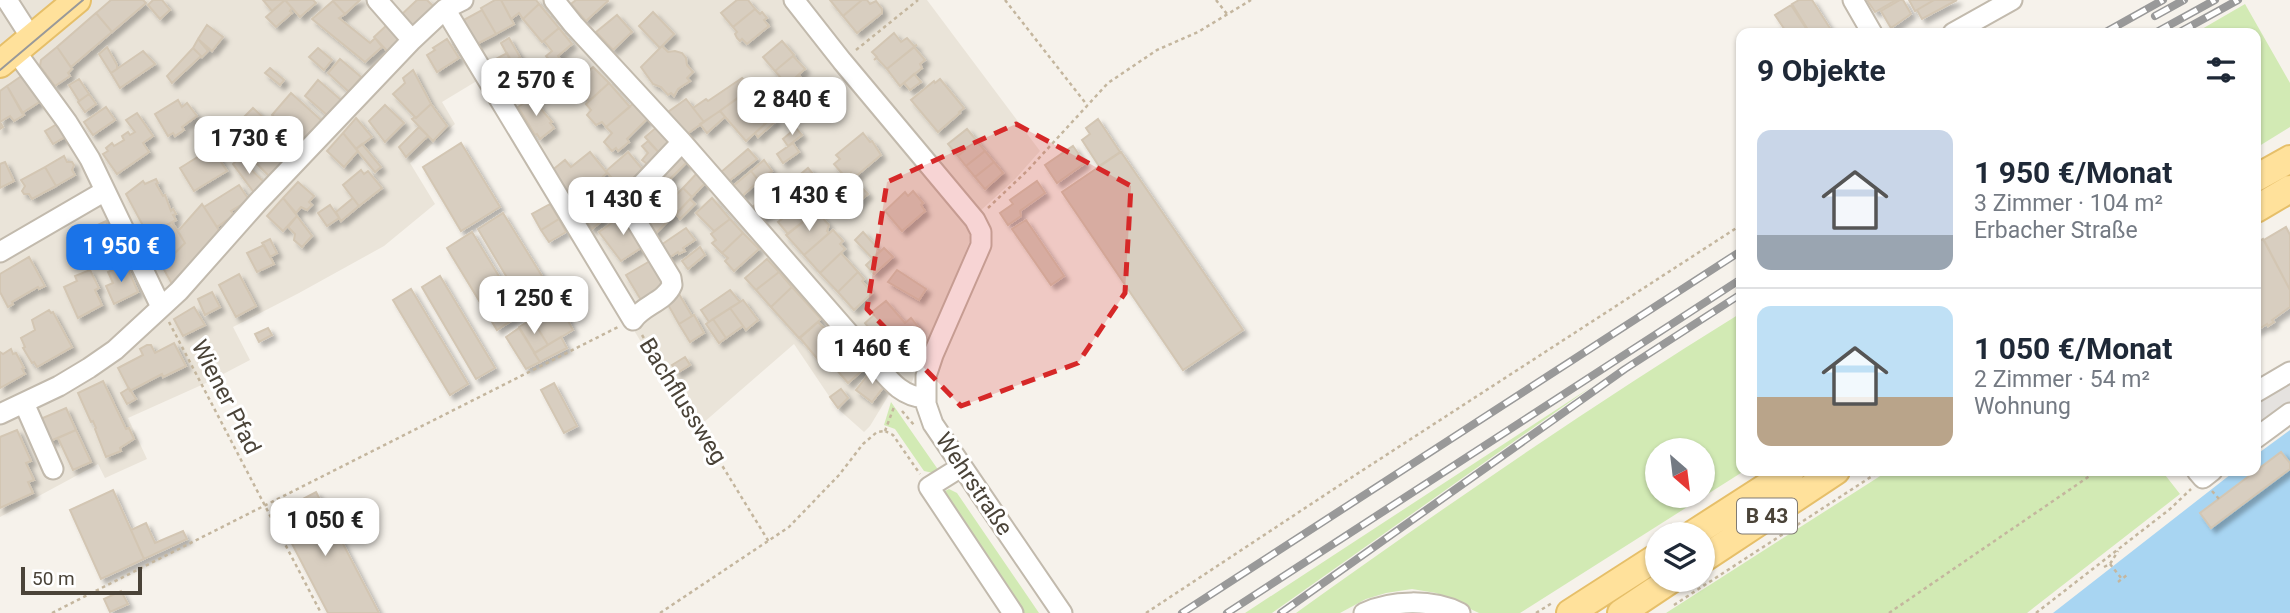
<!DOCTYPE html>
<html lang="de">
<head>
<meta charset="utf-8">
<style>
	:root { --surface:#fff; --page:#f2f2f3; --text:#1f2937; --muted:#747a83; --line:#e0e1e3; --accent:#1a73e8 }
	body { margin:0; font-family:Roboto,sans-serif; background:var(--page); color:var(--text); height:100vh; display:flex; flex-direction:column; font-size:26px; white-space:nowrap }
	* { box-sizing:border-box; margin:0 }
	p { font-size:23px; color:var(--muted) }
	.icon { flex:none; width:38px; height:38px; fill:none; stroke:currentColor; stroke-width:2; stroke-linecap:round; stroke-linejoin:round }
	.map { position:relative; flex:1; overflow:hidden }
	.panel { position:absolute; left:1736px; top:28px; width:525px; height:448px; display:flex; flex-direction:column; background:var(--surface); border-radius:14px; box-shadow:0 2px 5px #0004 }
	.panel>* { flex:none }
	.needle { width:46px; rotate:152deg }
	.tools { position:absolute; left:1645px; top:438px; display:grid; gap:14px }
	.tools a { display:grid; place-items:center; width:70px; height:70px; border-radius:50%; background:var(--surface); box-shadow:0 2px 5px #0004; font-size:35px }
	.scale { position:absolute; left:21px; bottom:18px; width:121px; box-sizing:border-box; padding-left:7px; border:4px solid #4a4338; border-top:0; font-size:19px; line-height:24px; white-space:nowrap; color:#4a4338; -webkit-text-stroke:5px #fff; paint-order:stroke }
	.price { position:absolute; translate:-50% -60px; padding:0 16px; border-radius:14px; background:#fff; color:#222; font-size:23px; line-height:46px; filter:drop-shadow(0 2px 4px #0008) }
	.price::after { content:''; position:absolute; left:50%; top:42px; width:21px; height:16px; margin-left:-10px; background:inherit; clip-path:polygon(0 0,100% 0,50% 100%) }
	.price.on { background:var(--accent); color:#fff }
	ul { padding:0; list-style:none }
	li { display:flex; align-items:center; gap:21px; height:175px; padding:0 21px }
	li+li { border-top:2px solid var(--line) }
	li span { display:grid; place-items:center; flex:none; width:196px; height:140px; border-radius:14px; color:#555 }
	li>.icon { margin-inline-start:auto }
	span .icon { width:84px; height:84px; fill:#fffc; stroke-width:1 }
	li b { font-size:30px }
	h2 { display:flex; justify-content:space-between; align-items:center; height:84px; padding:0 21px; font-size:30px }
	.map>svg:first-child { display:block }
	.residential { fill:#eae4d9 }
	.green { fill:#d2eab4; fill-rule:evenodd }
	.parking { fill:#e5e2df }
	.water { fill:#a8d5f2 }
	.building { fill:#d8cec0; stroke:#d3c6b3; stroke-width:2; filter:url(#shadow) }
	.lines { fill:none; stroke-linecap:round; stroke-linejoin:round }
	.minor-casing { stroke:#c2baad; stroke-width:23 }
	.major-casing { stroke:#e6bf69; stroke-width:30 }
	.path { stroke:#c4b69e; stroke-width:2.5; stroke-dasharray:3.5 3.5; stroke-linecap:butt }
	.minor { stroke:#fff; stroke-width:19 }
	.major { stroke:#ffe19b; stroke-width:26 }
	.tram { stroke:#999; stroke-width:2 }
	.rail-casing { stroke:#999; stroke-width:8 }
	.rail { stroke:#fff; stroke-width:5; stroke-dasharray:16; stroke-linecap:butt }
	.marked { fill:#d62828; fill-opacity:0.2; stroke:#d62828; stroke-width:5; stroke-dasharray:14 9; stroke-linejoin:round }
	.labels { text-anchor:middle; dominant-baseline:central; stroke-width:6; stroke-linejoin:round; paint-order:stroke }
	.shield { fill:#fff; stroke:#807b74; stroke-width:2 }
	.shield-label { font-size:21px; font-weight:bold; fill:#4a4338 }
	.street-label { font-size:23px; fill:#4a4338; stroke:#fff }
</style>
</head>
<body>
<div class="map">
<svg width="2290" height="613" viewBox="0 0 2290 613">
	<defs>
		<filter id="shadow"><feDropShadow dx="4.5" dy="4.5" stdDeviation="2" flood-color="#0004"/></filter>
	</defs>
	<rect width="100%" height="100%" fill="#f6f2eb"/>
	<path class="residential" d="M0,0H927L1040,151L1015,179L966,224L970,237L969,243L911,384L899,378L870,426L864,432L837,408L794,344L695,430L480,79L442,102L455,124L410,163L435,204L384,246L299,293L233,327L250,360L206,383L128,418L147,459L105,478L98,464L0,517Z"/>
	<path class="green" d="M2245,4L2290,83V127L2256,148V33H2195Z
		M1741,313V471H1744L1520,613H1479L1436,593L1412,589L1386,593L1366,599L1340,613H1296C1441,509 1589,407 1741,313ZM1657,450H1703V495H1657Z
		M1591,387L1272,613H1245Z
		M891,402L939,471L933,473L924,471L895,429L884,425Z
		M1888,471H2162L2180,494L2027,613H1666Z
		M949,489L957,493L1039,613H1021L944,499L945,491Z"/>
	<path class="parking" d="M2290,381V409L2256,429V401Z"/>
	<path class="water" d="M2290,430V613H2053L2235,471H2256V455Z"/>
	<path class="building" d="M111,0H143L146,3L112,32L96,13Z
		M153,0H162L170,10L160,19L148,5Z
		M263,0H285L272,11Z
		M285,0H313L316,3L300,17Z
		M285,0L292,8L290,11L292,13L276,27L266,17Z
		M335,0H360L345,14L333,1Z
		M417,0H427L436,9L414,30L401,15Z
		M495,0H501L514,24L496,34L481,8Z
		M501,0H536L539,4L523,19L519,13L511,19Z
		M576,0H607L608,1L586,21L571,4Z
		M737,0H748L755,9L733,27L721,13Z
		M830,0H862L843,16Z
		M862,0H867L870,4L876,1L882,9V13L857,33L843,16Z
		M1799,0H1812L1833,33H1810L1792,4Z
		M1867,0H1896L1875,12Z
		M1900,0H1903L1911,14L1891,28L1881,11Z
		M1909,0H1934L1915,11Z
		M1934,0H1957L1922,19L1917,10Z
		M333,1L345,14L339,18L370,43L375,38L382,47L365,62L312,19Z
		M539,4L559,28L542,42L523,19Z
		M1791,5L1809,33H1787L1775,15Z
		M755,9L760,14L762,12L767,18L764,20L769,26L747,44L742,39L740,41L737,38L735,34L737,32L733,27Z
		M482,10L496,34L475,45L462,21Z
		M653,12L674,34L660,48L639,26Z
		M96,13L112,32L71,67L57,47Z
		M617,15L632,32L613,50L596,32Z
		M207,25L223,37L212,51L198,39Z
		M387,25L402,42L389,53L374,37Z
		M559,28L572,44L558,56L560,59L554,65L546,56L552,51L544,41Z
		M894,33L901,42L907,38L914,46L917,45L887,69L877,58L874,60L877,57L872,52Z
		M509,38L520,57L512,63L501,43Z
		M198,39L208,51L202,57L193,48Z
		M447,39L459,58L437,72L427,55L435,50L433,48Z
		M782,41L794,55L775,71L763,57Z
		M662,46L668,52L675,51L682,53L686,58L687,65L693,72L687,78L690,81L678,89L674,96L671,93L668,95L661,87L653,84L641,67Z
		M57,47L72,69L68,73L70,76L55,86L40,66L41,60Z
		M107,47L117,65V69L111,73L99,54Z
		M914,47L925,60L920,64L922,68L900,86L887,69Z
		M193,48L201,56L172,83L167,76Z
		M318,48L332,60L324,70L309,57Z
		M143,51L155,64L120,88L111,73Z
		M507,53L514,66L503,76L494,60Z
		M793,56L805,69L787,85L775,71Z
		M340,59L361,77L349,92L328,73Z
		M593,67L609,83L589,101L584,95L581,96L572,84Z
		M270,68L284,80L280,85L265,73Z
		M413,70L431,104L416,118L393,94L405,83L403,78Z
		M553,71L562,80L540,97L532,87Z
		M914,74L921,82L910,90L904,83Z
		M799,75L807,85L796,94L792,88L797,84L793,80Z
		M20,77L25,78L41,101L22,113L7,86Z
		M742,78L751,89L704,122L693,108L706,99L708,101Z
		M79,79L89,94L79,101L69,85Z
		M940,79L964,108L959,112L960,113L938,132L911,100L934,81L935,83Z
		M318,80L341,100L327,115L305,96Z
		M609,83L630,107L606,127L602,122L596,125L587,115L591,110L586,104Z
		M7,86L24,115L14,121L10,116L0,122L3,127L0,129V91Z
		M291,93L322,121L299,146L288,136L291,132L272,115Z
		M89,94L96,104L85,112L78,102Z
		M740,96L765,124L746,141L720,111Z
		M532,98L552,122L550,123L554,128L540,139L537,134L535,135L518,107Z
		M686,99L704,122L687,134L668,112Z
		M178,100L182,107L187,103L197,116L182,127L184,130L175,136L173,133L168,136L155,114Z
		M635,102L649,117L627,139L629,142L618,151L616,148L612,151L604,142L612,133L606,127Z
		M431,104L447,126L433,141L412,119L415,117L416,118Z
		M385,105L404,123L385,142L369,121Z
		M106,107L115,120L93,135L84,122Z
		M253,108L264,118L233,149L223,138Z
		M720,111L725,117L707,133L700,124Z
		M137,113L153,136L143,143L149,152L117,174L103,154L108,151L106,148L112,143L114,146L124,140L122,136L128,132L130,135L135,132L126,120Z
		M773,117L776,121L758,137L755,133Z
		M356,118L372,137L356,149L343,133Z
		M1098,119L1120,152L1099,166L1082,140L1090,134L1086,128Z
		M57,124L65,137L53,144L45,131Z
		M658,126L675,144L663,157L645,137Z
		M419,127L428,136L406,157L399,147Z
		M796,128L802,135L788,146L783,139Z
		M967,129L976,140L958,156L948,144Z
		M259,132L287,159L270,177L255,162L260,157L255,152L259,148L251,141Z
		M343,133L358,151L344,167L327,151Z
		M863,133L870,142L872,141L881,155L855,177L851,173L846,178L834,164L840,159L836,155Z
		M976,140L985,151L966,166L958,156Z
		M648,141L663,157L652,168L642,160L648,153L642,146Z
		M461,143L500,207L461,231L423,167Z
		M793,143L799,152L783,163L777,154Z
		M362,144L381,167L375,172L356,149Z
		M1073,146L1085,163L1057,183L1045,165Z
		M212,148L227,171L194,191L180,168Z
		M748,149L757,159L728,182L720,173Z
		M681,151L689,160L668,181L677,190L666,200L650,184Z
		M985,151L994,162L975,177L966,166Z
		M590,152L607,173L584,194L581,190L569,199L550,172L565,160L571,167Z
		M628,152L643,170L620,188L606,171Z
		M1121,152L1243,330L1183,370L1062,192Z
		M64,156L67,162H72L74,165L72,170L75,175L56,186L45,167Z
		M239,158L265,183L255,194L233,164Z
		M764,160L772,171L759,181L751,171Z
		M5,162L14,181L0,188V164Z
		M994,162L1003,173L985,189L975,177Z
		M45,167L56,186L32,199L29,194H24L22,191L25,186L21,180Z
		M808,168L833,198L818,210L797,190L784,200L778,193Z
		M361,170L364,174L368,171L382,188L359,206L343,185Z
		M699,171L708,180L692,197L683,188Z
		M751,171L759,181L741,197L732,187Z
		M156,179L158,183L156,184L163,196L165,195L171,211L173,209L176,214L173,215L176,220L148,235L126,194L143,181L145,184Z
		M1037,181L1045,193L1020,211L1021,216L1008,225L1000,213L1013,204L1010,200Z
		M298,182L314,196L309,202L312,205L307,210L301,207L296,213L283,198Z
		M858,184L868,194L849,212L841,200Z
		M239,185L249,200L231,211L234,215L217,227L204,207Z
		M649,186L668,204L659,214L646,203L648,200L642,194Z
		M683,188L692,197L678,212L668,203Z
		M581,190L603,220L592,229L569,199Z
		M773,190L783,201L761,219L751,208Z
		M913,191L923,203L921,205L925,211L902,231L885,211L905,192L908,196Z
		M283,198L297,216L283,231L267,216Z
		M353,198L359,206L341,221L336,212Z
		M712,198L730,219L714,231L696,213Z
		M690,199L695,204L680,219L676,214Z
		M807,200L809,203L811,201L818,210L788,234L778,222Z
		M669,203L678,212L667,222L659,214Z
		M202,204L220,232L172,284L162,266L185,243L178,231Z
		M550,204L559,219L541,230L532,214Z
		M330,205L339,218L327,226L318,213Z
		M503,213L555,297L528,313L478,229Z
		M626,213L647,244L621,261L599,232Z
		M659,214L667,222L652,237L649,223Z
		M813,214L815,217L820,215L829,225L827,231L829,233L804,255L786,235Z
		M297,216L312,236L302,247L294,240L295,234L288,227Z
		M559,219L566,232L549,242L541,230Z
		M730,219L743,233L722,253L712,243L716,240L711,234Z
		M1026,220L1064,276L1051,285L1012,229Z
		M106,221L118,247L103,254L91,228Z
		M172,222L185,243L162,266L145,236Z
		M2286,227L2290,235V290L2264,240Z
		M686,228L695,240L683,248L685,251L679,254L678,252L666,260L658,247Z
		M833,230L843,241L840,244L845,249L820,273L804,255Z
		M472,232L522,314L497,330L447,248Z
		M863,232L880,251L872,258L855,240Z
		M743,233L759,249L734,271L725,261L728,258L722,253Z
		M270,239L277,253L270,257L262,243Z
		M2263,239L2290,290V307L2272,320L2274,322L2268,326L2267,324L2256,331V243Z
		M264,245L274,264L257,272L247,253Z
		M700,247L705,255L688,269L682,261Z
		M884,248L893,257L874,274L866,265Z
		M841,253L858,272L838,292L820,273Z
		M29,257L45,286L39,289L38,287L12,302L13,304L8,307L0,292V274Z
		M767,259L779,272L756,290L745,278Z
		M650,261L665,286L641,300L626,275Z
		M126,264L138,292L114,304L106,286L113,283L108,272Z
		M90,270L99,288L95,290L102,305L78,318L64,287L77,281L75,276Z
		M897,270L926,289L919,300L888,282Z
		M779,272L792,287L771,307L756,290Z
		M858,272L864,279L862,281L872,293L854,310L838,292Z
		M239,274L256,306L236,317L219,285Z
		M440,276L495,368L476,379L422,287Z
		M792,287L821,319L799,338L771,307Z
		M411,289L468,384L450,395L393,300Z
		M730,290L740,302L709,322L701,310Z
		M212,292L220,307L205,315L198,299Z
		M679,294L692,316L679,324L666,301Z
		M555,297L573,330L548,345L528,313Z
		M743,300L758,320L746,330L730,308Z
		M886,301L905,323L911,318L919,328L912,333L917,338L903,349L908,355L897,363L865,323L874,315L872,312Z
		M194,307L205,325L183,336L174,319Z
		M730,308L743,326L726,338L713,319Z
		M49,310L51,313L53,312L72,347L37,367L34,362L32,363L23,348L25,347L21,338L35,330L32,320Z
		M694,315L704,333L690,342L679,324Z
		M532,319L548,345L535,353L519,327Z
		M713,319L726,338L719,343L706,324Z
		M818,322L840,344L820,362L800,338Z
		M268,328L272,335L259,342L255,334Z
		M519,328L540,362L526,369L506,337Z
		M561,337L567,348L540,362L534,353Z
		M174,343L186,366L163,377L162,374L130,391L118,368L143,355L140,349L147,345H151L155,353Z
		M11,349L13,354L16,353L24,368L22,369L25,374L0,388V352L3,354Z
		M853,355L864,369L848,383L836,369Z
		M685,357L690,365L677,373L672,365Z
		M873,368L886,384L872,402L856,390Z
		M103,381L126,429L129,428L134,439L120,448L121,451L106,457L95,429L96,428L93,421L91,422L78,393Z
		M554,383L577,426L564,433L541,390Z
		M129,388L136,399L127,404L121,393Z
		M841,389L848,398L838,408L830,397Z
		M66,408L76,430L48,442L38,420Z
		M17,430L31,461L26,463L34,480L28,482L33,493L0,508V437Z
		M76,430L91,462L73,470L58,438Z
		M2281,452L2290,463V469L2211,528L2200,513Z
		M113,490L144,559L101,579L70,510Z
		M316,492L379,613H328L276,513Z
		M146,523L155,543L183,531L187,539L144,559L131,530Z
		M121,591L128,604L110,612L104,599Z"/>
	<g class="lines">
		<g class="minor-casing">
			<path id="minor" d="M7,0L32,39
				M377,0L412,40
				M554,0L573,24L682,142L873,361C889,379 900,396 925,398
				M794,0L842,61L975,220L981,232V245L933,355L926,376V404L933,424L1062,613
				M1853,0L1872,33
				M445,9L633,320C643,305 665,302 672,285L671,278L626,204L630,197L682,142
				M1953,33L2012,0
				M16,52L67,122L90,159L161,307
				M0,252L105,191
				M2256,392L2290,372
				M24,403L53,469
				M0,414L59,386L89,368L115,350L179,291L258,202L412,40L445,9L463,0
				M2256,438L2290,413
				M961,467L929,487L1013,613
				M2197,471L2203,478L2212,471
				M1364,613C1391,600 1433,599 1460,613"/>
		</g>
		<g class="major-casing">
			<path id="major" d="M0,64L77,0
				M2256,178L2290,159
				M2256,209L2290,189
				M1693,534L1791,471
				M1703,559L1836,471
				M1570,613L1657,557
				M1621,613L1672,579"/>
		</g>
		<path class="path" d="M1005,0L1087,105
			M1216,0L1227,14
			M856,50L918,0
			M2256,60L2260,57
			M988,208L1028,170L1108,83L1157,50L1198,32L1251,0
			M169,322L321,613
			M642,335L769,542
			M902,411L914,425
			M885,431L893,435L920,474
			M885,431L894,407
			M2212,491L2219,499
			M1658,534L1674,523
			M2110,564L2122,579
			M2104,567L2110,564L2118,551
			M2118,582L2127,575
			M1674,605L1880,471
			M52,613L618,327
			M660,613L789,527L839,475L863,444L877,432L885,431
			M1146,613L1343,483L1741,225
			M1536,613L1552,603
			M1889,613L2097,471
			M2036,613L2170,509L2191,489"/>
		<use href="#minor" class="minor"/>
		<use href="#major" class="major"/>
		<path class="tram" d="M0,70L83,0"/>
		<g class="rail-casing">
			<path id="rail" d="M2155,16L2184,0
				M2104,33L2163,0
				M2155,33L2215,0
				M2178,33L2238,0
				M1182,613L1741,251
				M1227,613L1741,279
				M1281,613L1625,369L1741,294"/>
		</g>
		<use href="#rail" class="rail"/>
	</g>
	<path class="marked" d="M1016,124L1131,186L1125,293L1078,363L961,406L867,309L887,182Z"/>
	<g class="labels">
		<rect class="shield" x="1737" y="498.5" width="60" height="35" rx="5"/>
		<g class="shield-label">
			<text x="1767" y="516">B 43</text>
		</g>
		<g class="street-label">
			<text transform="translate(226 397) rotate(63)">Wiener Pfad</text>
			<text transform="translate(683 401) rotate(58)">Bachflussweg</text>
			<text transform="translate(974 484) rotate(56)">Wehrstraße</text>
		</g>
	</g>
</svg>
<div class="tools">
<a><svg class="needle" viewBox="-14 -14 28 28"><path d="M0-13l5 13h-10z" fill="#e53935"/><path d="M0 13l5-13h-10z" fill="#747a83"/></svg></a>
<a><svg class="icon" aria-label="layers" viewBox="0 0 24 24"><path d="M12 4l9 5-9 5-9-5zM3 14l9 5 9-5"/></svg></a>
</div>
<div class="scale">50 m</div>
<b class="price" style="left:536px;top:118px">2 570 €</b>
<b class="price" style="left:792px;top:137px">2 840 €</b>
<b class="price" style="left:249px;top:176px">1 730 €</b>
<b class="price" style="left:809px;top:233px">1 430 €</b>
<b class="price" style="left:623px;top:237px">1 430 €</b>
<b class="price on" style="left:121px;top:284px">1 950 €</b>
<b class="price" style="left:534px;top:336px">1 250 €</b>
<b class="price" style="left:872px;top:386px">1 460 €</b>
<b class="price" style="left:325px;top:558px">1 050 €</b>
<section class="panel">
<h2>9 Objekte<svg class="icon" aria-label="filters" viewBox="0 0 24 24"><path d="M4 7h16M4 17h16"/><circle cx="9" cy="7" r="2"/><circle cx="15" cy="17" r="2"/></svg></h2>
<ul>
<li><span style="background:linear-gradient(#c9d6e8 75%,#9aa5b1 0)"><svg class="icon" aria-label="home" viewBox="0 0 24 24"><path d="M3 11l9-7 9 7M6 9v11h12V9"/></svg></span><div><b>1 950 €/Monat</b><p>3 Zimmer · 104 m²</p><p>Erbacher Straße</p></div></li>
<li><span style="background:linear-gradient(#bfe0f5 65%,#b9a48a 0)"><svg class="icon" aria-label="home" viewBox="0 0 24 24"><path d="M3 11l9-7 9 7M6 9v11h12V9"/></svg></span><div><b>1 050 €/Monat</b><p>2 Zimmer · 54 m²</p><p>Wohnung</p></div></li>
</ul>
</section>
</div>
</body>
</html>
